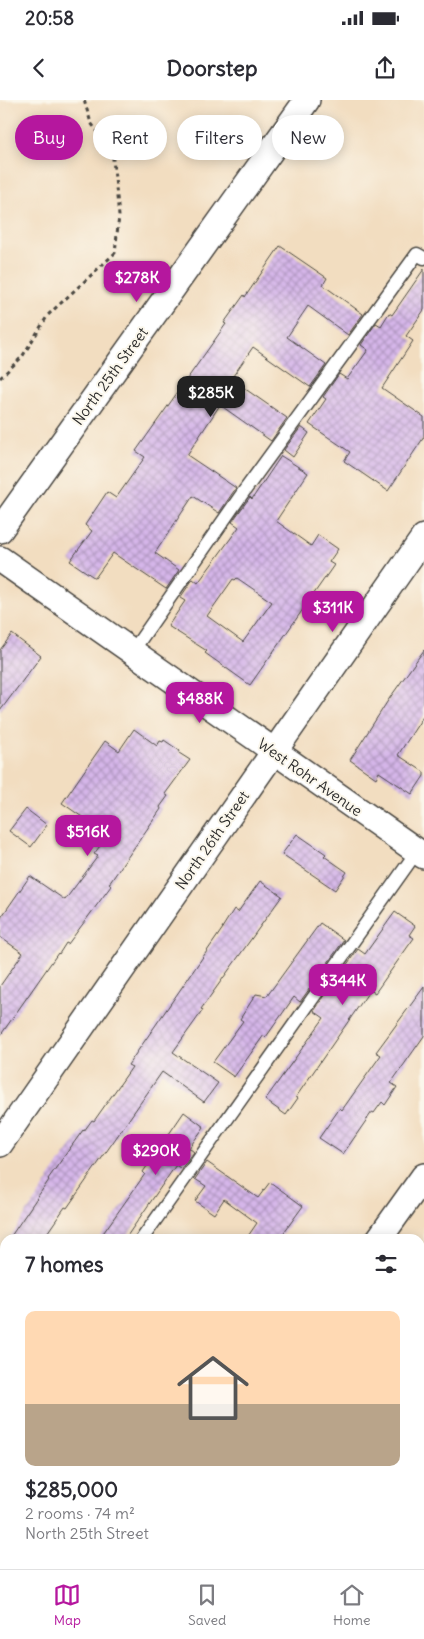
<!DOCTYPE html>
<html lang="en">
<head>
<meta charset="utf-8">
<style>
	:root { --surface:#fff; --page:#f7f7f7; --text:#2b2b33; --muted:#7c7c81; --line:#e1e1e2; --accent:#b5179e }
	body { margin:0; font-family:Delius,sans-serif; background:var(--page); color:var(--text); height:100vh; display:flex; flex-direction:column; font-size:19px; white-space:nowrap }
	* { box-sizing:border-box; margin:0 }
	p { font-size:16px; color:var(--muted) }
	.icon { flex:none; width:28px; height:28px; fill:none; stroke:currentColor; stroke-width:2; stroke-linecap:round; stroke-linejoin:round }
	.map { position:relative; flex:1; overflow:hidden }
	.sheet { position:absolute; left:0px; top:1134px; width:425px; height:336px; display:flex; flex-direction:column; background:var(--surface); border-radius:15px 15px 0 0; box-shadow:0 2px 12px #0003 }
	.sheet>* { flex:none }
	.banner { position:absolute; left:15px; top:15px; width:395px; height:45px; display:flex; gap:10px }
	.price { position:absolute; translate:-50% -42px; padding:0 11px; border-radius:10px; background:var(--accent); color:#fff; font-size:16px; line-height:32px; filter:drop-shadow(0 1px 2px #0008) }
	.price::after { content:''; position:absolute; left:50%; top:30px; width:15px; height:11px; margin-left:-8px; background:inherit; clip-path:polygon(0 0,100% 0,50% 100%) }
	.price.selected { background:#222; color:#fff }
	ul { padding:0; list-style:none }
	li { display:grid; align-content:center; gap:10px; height:265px; padding:0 25px }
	li span { display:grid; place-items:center; height:155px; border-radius:10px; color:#555 }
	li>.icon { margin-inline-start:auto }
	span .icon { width:90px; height:90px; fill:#fffc; stroke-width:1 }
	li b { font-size:21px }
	h2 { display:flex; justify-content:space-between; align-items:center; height:60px; padding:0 25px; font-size:21px }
	.chip { padding:0 18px; border-radius:22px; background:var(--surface); box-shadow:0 2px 12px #0003; font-size:18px; line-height:45px }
	.chip.selected { background:var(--accent); color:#fff }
	.status { display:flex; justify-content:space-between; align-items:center; height:35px; padding:0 25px; background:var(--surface); direction:ltr }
	.status svg { height:14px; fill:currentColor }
	header { display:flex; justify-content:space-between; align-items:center; height:65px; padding:0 25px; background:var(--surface); font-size:22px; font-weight:800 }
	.tab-bar { display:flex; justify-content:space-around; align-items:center; height:70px; border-top:1px solid var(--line); background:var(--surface); font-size:14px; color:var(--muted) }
	.tab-bar a { display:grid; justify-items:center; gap:2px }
	.tab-bar .selected { color:var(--accent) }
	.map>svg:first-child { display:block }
	.building { fill:url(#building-cross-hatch); fill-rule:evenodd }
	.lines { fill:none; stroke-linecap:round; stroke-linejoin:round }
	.lane-casing { stroke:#494641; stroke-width:15 }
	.street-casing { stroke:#494641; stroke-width:28 }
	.path { stroke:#494641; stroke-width:3; stroke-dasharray:4 4; stroke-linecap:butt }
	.lane { stroke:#fff; stroke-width:12 }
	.street { stroke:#fff; stroke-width:25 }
	.labels { text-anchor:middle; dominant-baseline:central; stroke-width:4; stroke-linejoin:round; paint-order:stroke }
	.street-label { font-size:15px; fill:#2b2b2b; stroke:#fbf7ec }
</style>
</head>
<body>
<div class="status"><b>20:58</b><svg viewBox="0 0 49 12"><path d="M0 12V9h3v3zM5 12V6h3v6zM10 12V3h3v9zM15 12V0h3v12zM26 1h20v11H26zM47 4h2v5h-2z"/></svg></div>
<header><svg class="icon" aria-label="back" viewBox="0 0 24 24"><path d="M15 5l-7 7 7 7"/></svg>Doorstep<svg class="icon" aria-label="share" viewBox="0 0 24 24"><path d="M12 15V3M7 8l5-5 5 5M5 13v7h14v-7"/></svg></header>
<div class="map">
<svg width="424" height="1469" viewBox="0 0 424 1469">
	<defs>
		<pattern id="building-cross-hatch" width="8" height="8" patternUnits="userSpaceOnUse" patternTransform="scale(1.25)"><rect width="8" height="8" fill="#d5b6e9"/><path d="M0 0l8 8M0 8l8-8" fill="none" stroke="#ad94bd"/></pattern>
	</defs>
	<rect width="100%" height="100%" fill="#fbf7ec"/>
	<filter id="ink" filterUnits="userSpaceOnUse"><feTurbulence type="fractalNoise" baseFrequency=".02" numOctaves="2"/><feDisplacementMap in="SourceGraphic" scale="10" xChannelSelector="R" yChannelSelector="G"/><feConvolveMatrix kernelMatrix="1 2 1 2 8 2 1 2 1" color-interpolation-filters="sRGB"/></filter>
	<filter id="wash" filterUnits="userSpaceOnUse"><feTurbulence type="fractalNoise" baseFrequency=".0096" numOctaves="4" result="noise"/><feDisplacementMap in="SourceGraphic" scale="20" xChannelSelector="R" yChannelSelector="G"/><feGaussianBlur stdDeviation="1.12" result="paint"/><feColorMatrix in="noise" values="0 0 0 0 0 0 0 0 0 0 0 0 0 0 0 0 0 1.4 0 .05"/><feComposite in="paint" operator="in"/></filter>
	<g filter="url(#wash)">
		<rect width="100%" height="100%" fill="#f2ddc0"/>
		<g id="blocks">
			<path class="building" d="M280,146L327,178L323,185L363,214L348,235L308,206L287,237L326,265L310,287L253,247L231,279L287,318L271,341L220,305L187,355L236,388L219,413L193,396L155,453L179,470L166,489L113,453L95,478L70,461L92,431L85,425L107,392L116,398L145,357L136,351L226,224L224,223L244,195L245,197Z
				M424,169V210L406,236L413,241L382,288L424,317V337L388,391L344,361L350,352L309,324L326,299L323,297L339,274L347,279L368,250L361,245L376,223L381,226L389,213L392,215Z
				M301,327L309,333L293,357L284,350Z
				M281,356L308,373L276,421L311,446L318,435L338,449L329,462L334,465L250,585L205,553L207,551L168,526L185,501L180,498L193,479L198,483L239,427L232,422L250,397L252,399ZM237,478L272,502L243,542L207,516L233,479L235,480Z
				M12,534L41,556L0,611V550Z
				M424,550V615L398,655L424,672V676L412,694L379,672L376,678L350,660L389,599Z
				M134,629L157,646L160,641L163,642L164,640L180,651L179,653L190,660L165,694L168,696L160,707L161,709L109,784L111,786L68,844L66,843L59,854L58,853L0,936V886L23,853L0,837V819L30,776L65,800L98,756L94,754L108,735L62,703L105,641L119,651Z
				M26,709L47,725L31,747L9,731Z
				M297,734L326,754L324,756L347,772L335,790L282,754Z
				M260,781L282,796L201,909L203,910L173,952L218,983L204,1002L162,972L67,1108L65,1107L43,1139H9L49,1080L48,1079L83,1030L84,1031L92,1020L94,1021L132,967L128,965L223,828H222L234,809L238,812Z
				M395,812L415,826L409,835L414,838L375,893L370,890L296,997L298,998L286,1015L265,1000L324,918L314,911L358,849L365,854Z
				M320,823L344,840L300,902L294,897L266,937L264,935L234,977L213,962L243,921L240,919L256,894L267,896Z
				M424,887V936L391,983L397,987L385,1005L382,1002L374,1013L372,1012L343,1054L319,1038L340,1008L342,1010L381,955L376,952Z
				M184,1012L204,1027L189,1048L194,1052L181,1069L176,1065L125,1139H99L145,1074L143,1072Z
				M207,1062L258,1098L270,1082L303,1106L279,1139H246L257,1123L224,1099L214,1114L195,1101L206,1086L195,1079Z"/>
		</g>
	</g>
	<g filter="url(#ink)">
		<use href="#blocks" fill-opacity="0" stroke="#494641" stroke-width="1"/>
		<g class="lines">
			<g class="lane-casing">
				<path id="lane" d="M132,552L242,394L417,154L424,158
					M142,1139L420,747
					M0,1340L5,1333"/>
			</g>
			<g class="street-casing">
				<path id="street" d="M0,430L307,0
					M0,459L424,756
					M0,1044L424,437
					M379,1139L424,1076
					M420,1308L424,1311
					M0,1351L5,1354
					M146,1469L148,1465"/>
			</g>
			<path class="path" d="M0,278L22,257L48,215L115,153L119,116L112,50L91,23L84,0"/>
			<use href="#lane" class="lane"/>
			<use href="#street" class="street"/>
		</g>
	</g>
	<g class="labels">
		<g class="street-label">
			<text transform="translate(110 276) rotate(-54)">North 25th Street</text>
			<text transform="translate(310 677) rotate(35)">West Rohr Avenue</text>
			<text transform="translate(212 740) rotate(-55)">North 26th Street</text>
		</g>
	</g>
</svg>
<b class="price" style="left:137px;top:203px">$278K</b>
<b class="price selected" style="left:211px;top:318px">$285K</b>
<b class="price" style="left:333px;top:533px">$311K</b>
<b class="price" style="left:200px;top:624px">$488K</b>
<b class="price" style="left:88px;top:757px">$516K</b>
<b class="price" style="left:343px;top:906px">$344K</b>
<b class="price" style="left:156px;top:1076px">$290K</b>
<div class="banner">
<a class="chip selected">Buy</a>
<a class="chip">Rent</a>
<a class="chip">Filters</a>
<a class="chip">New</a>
</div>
<section class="sheet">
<h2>7 homes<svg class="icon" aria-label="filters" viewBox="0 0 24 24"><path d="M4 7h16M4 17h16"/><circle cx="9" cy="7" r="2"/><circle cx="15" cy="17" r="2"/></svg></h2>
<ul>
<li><span style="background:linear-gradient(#ffd9b3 60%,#b9a48a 0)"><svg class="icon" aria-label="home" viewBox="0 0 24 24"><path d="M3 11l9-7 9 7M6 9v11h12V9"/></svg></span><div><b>$285,000</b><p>2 rooms · 74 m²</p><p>North 25th Street</p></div></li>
</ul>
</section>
</div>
<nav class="tab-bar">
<a class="selected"><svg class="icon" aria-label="map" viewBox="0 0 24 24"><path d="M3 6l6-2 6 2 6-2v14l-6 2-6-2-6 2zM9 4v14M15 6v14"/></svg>Map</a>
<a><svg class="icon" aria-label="saved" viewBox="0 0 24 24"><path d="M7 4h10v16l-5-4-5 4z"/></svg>Saved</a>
<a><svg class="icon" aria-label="home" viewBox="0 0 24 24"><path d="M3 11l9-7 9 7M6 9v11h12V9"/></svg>Home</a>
</nav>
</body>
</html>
